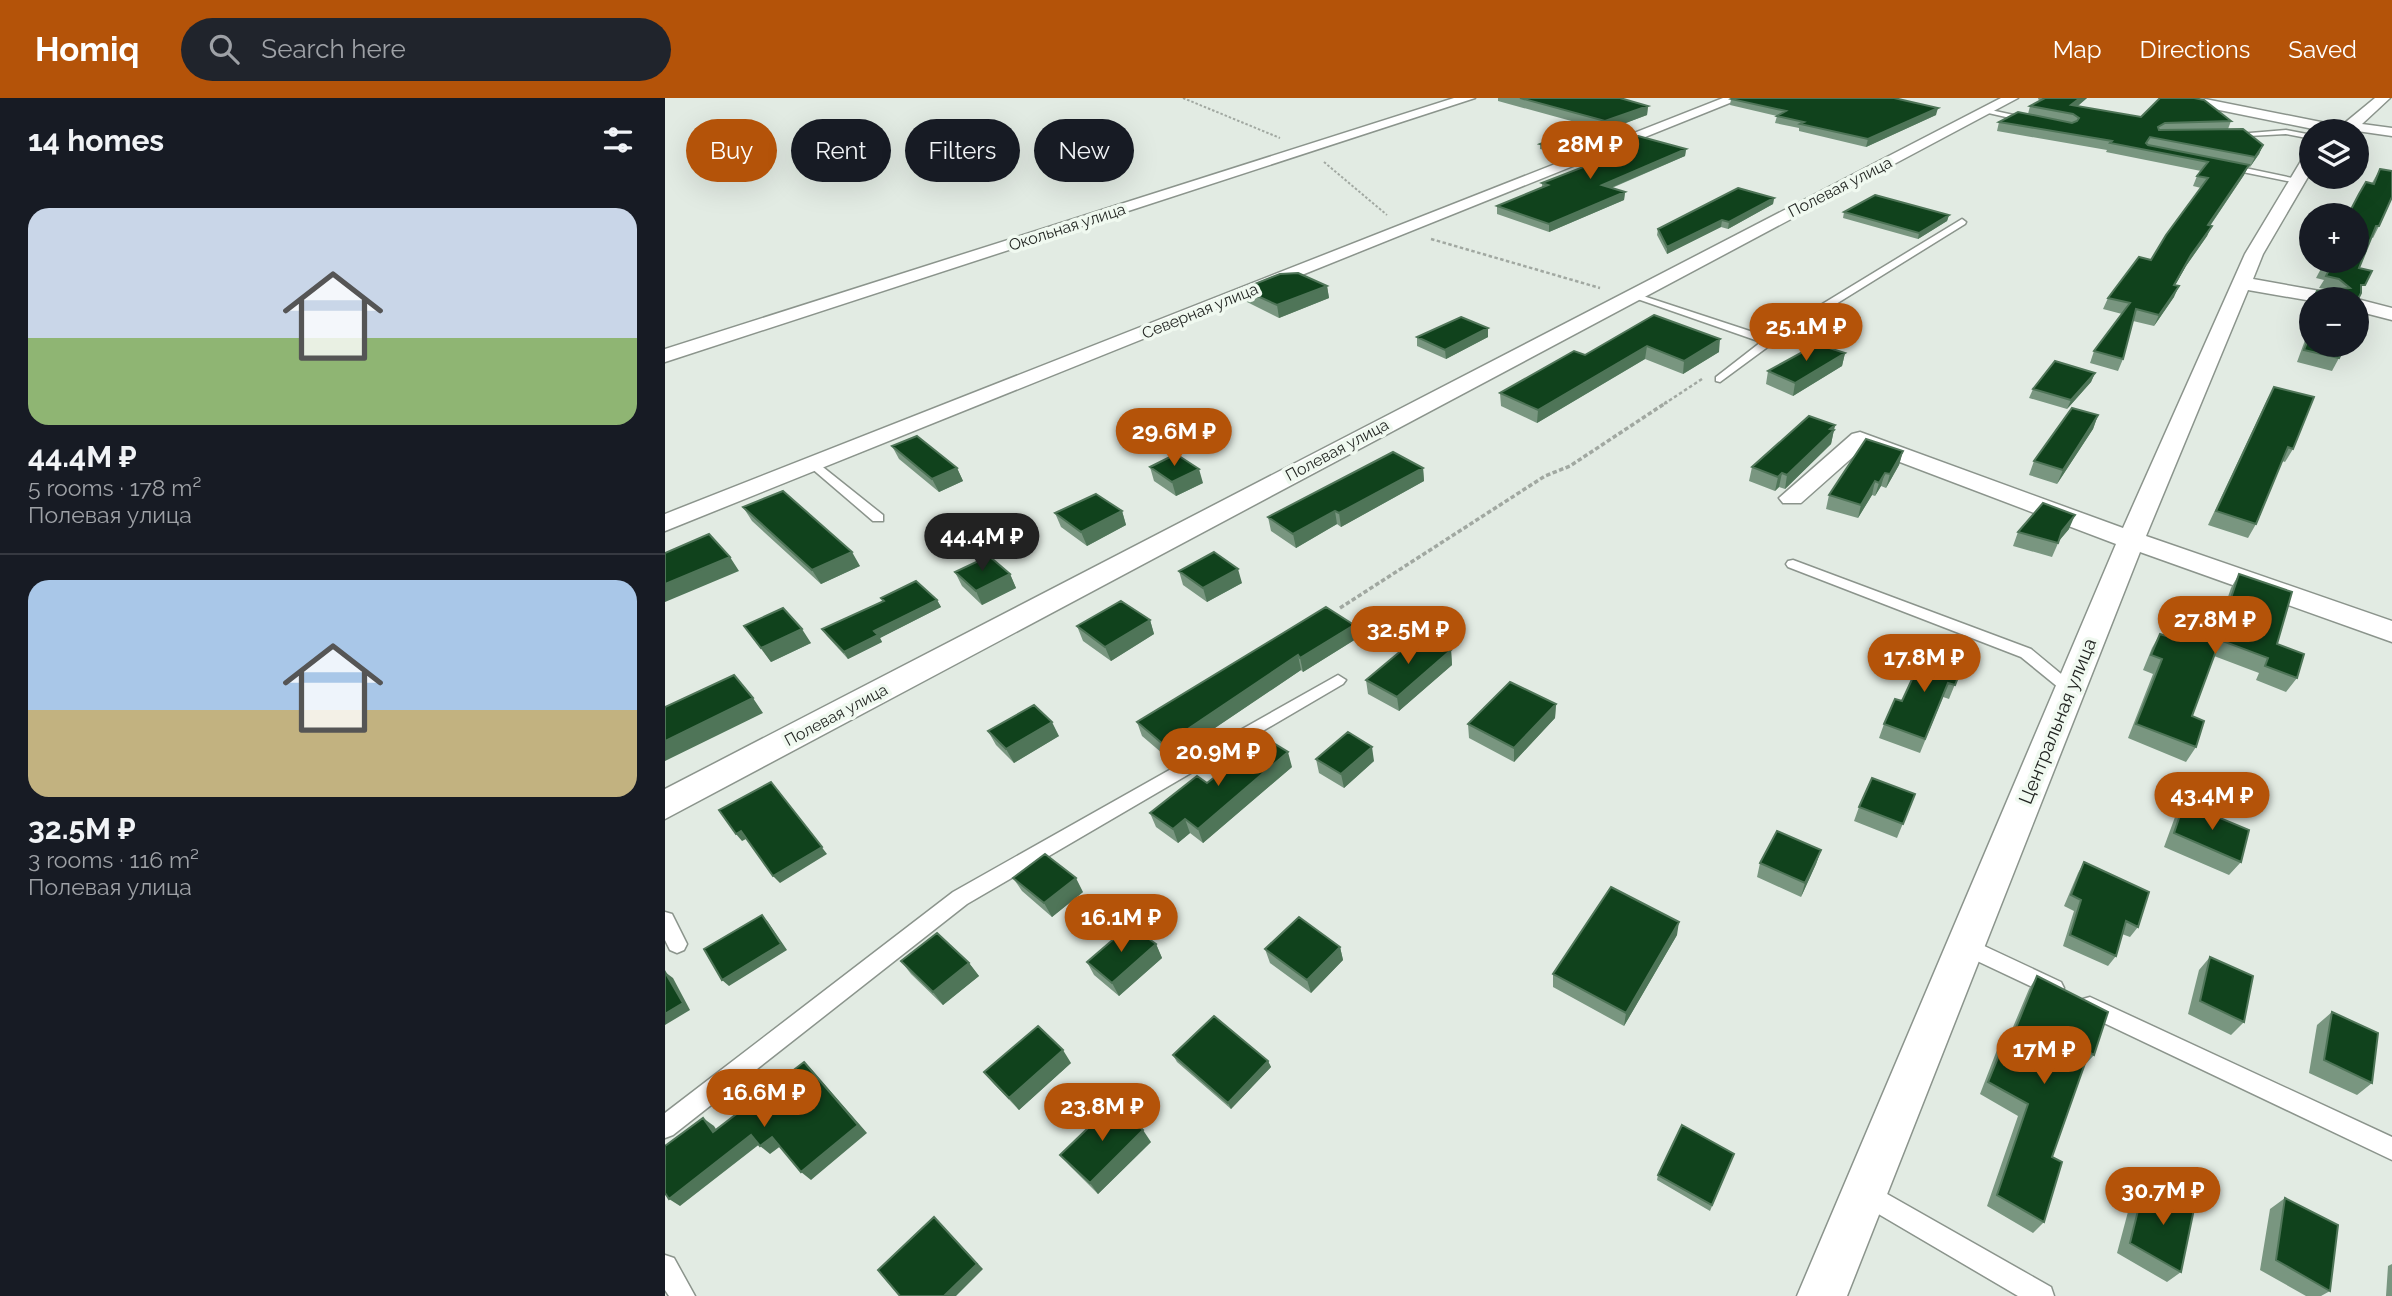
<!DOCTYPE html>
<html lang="en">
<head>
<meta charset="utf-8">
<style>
	:root { --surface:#171b24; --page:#20242c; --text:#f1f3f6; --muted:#9ea1a6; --line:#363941; --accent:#b45309 }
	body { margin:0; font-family:Raleway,sans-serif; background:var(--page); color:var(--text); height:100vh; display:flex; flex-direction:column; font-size:26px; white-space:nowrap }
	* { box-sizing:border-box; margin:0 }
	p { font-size:23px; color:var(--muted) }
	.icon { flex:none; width:38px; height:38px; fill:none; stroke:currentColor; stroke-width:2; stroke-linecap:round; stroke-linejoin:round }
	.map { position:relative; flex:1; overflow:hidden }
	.sheet { display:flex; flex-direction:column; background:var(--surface); width:665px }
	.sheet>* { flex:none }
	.hud { position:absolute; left:21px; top:21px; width:665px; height:63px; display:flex; gap:14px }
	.fabs { position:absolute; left:1634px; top:21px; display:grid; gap:14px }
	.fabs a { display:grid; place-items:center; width:70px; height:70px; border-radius:50%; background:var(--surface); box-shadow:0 7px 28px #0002; font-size:35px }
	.price { position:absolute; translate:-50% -60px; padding:0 16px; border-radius:24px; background:var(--accent); color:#fff; font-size:23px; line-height:46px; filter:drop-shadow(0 2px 4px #0008) }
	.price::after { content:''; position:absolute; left:50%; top:42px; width:21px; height:16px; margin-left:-10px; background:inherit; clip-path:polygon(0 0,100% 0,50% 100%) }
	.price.selected { background:#222; color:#fff }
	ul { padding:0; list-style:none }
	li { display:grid; align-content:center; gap:14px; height:371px; padding:0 28px }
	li+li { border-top:2px solid var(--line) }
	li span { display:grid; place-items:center; height:217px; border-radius:21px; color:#555 }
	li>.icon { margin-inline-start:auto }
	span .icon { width:126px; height:126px; fill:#fffc; stroke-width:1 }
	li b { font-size:30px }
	h2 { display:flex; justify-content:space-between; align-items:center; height:84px; padding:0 28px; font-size:30px }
	.tag { padding:0 24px; border-radius:32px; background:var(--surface); box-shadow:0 7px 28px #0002; font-size:24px; line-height:63px }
	.tag.selected { background:var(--accent); color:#fff }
	header { display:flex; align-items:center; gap:42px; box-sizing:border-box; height:98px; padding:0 35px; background:var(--accent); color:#fff }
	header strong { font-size:33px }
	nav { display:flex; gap:38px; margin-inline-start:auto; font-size:24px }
	.search { width:490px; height:63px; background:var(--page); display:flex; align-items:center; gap:18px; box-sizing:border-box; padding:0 24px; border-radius:38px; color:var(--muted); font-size:26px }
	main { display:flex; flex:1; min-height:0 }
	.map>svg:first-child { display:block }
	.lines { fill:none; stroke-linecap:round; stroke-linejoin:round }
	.lane-casing { stroke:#8b948c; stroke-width:3 }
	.street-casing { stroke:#8b948c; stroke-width:3 }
	.path-far2 { stroke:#a1a8a1; stroke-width:2; stroke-dasharray:2.5 2; stroke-linecap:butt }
	.path-far1 { stroke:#a1a8a1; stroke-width:2.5; stroke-dasharray:3.5 2.5; stroke-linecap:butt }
	.path { stroke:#a1a8a1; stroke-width:3.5; stroke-dasharray:4.5 2.5; stroke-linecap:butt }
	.lane { fill:#fff; fill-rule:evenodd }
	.street { fill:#fff; fill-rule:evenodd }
	.wall { fill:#799680 }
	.shaded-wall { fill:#4f7558 }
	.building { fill:#10421c; stroke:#4f7558; stroke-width:2 }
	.labels { text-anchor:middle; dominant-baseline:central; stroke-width:7; stroke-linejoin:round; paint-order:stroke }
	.far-street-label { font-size:16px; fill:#1f221f; stroke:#f0f9f0 }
	.street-label { font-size:19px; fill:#1f221f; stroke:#f0f9f0 }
</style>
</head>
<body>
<header>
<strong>Homiq</strong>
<div class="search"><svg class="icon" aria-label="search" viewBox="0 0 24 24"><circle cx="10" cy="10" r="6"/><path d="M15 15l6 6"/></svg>Search here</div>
<nav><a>Map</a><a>Directions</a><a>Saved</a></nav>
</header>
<main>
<section class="sheet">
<h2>14 homes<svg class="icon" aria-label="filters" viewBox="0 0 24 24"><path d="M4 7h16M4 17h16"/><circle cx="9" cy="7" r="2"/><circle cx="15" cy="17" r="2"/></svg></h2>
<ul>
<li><span style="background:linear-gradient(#c9d6e8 60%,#8fb573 0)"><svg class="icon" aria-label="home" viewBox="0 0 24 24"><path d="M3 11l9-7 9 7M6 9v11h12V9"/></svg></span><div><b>44.4M ₽</b><p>5 rooms · 178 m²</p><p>Полевая улица</p></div></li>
<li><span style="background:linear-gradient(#a9c7e8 60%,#c2b280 0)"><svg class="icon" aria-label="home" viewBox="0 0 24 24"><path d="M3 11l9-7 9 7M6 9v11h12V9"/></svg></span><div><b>32.5M ₽</b><p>3 rooms · 116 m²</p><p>Полевая улица</p></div></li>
</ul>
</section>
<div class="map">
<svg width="1727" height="1198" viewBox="0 0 1727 1198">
	<rect width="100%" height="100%" fill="#e2ebe3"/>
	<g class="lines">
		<g class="lane-casing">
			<path id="lane" d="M1321,11L1367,21L1371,23L1367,25L1319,14Z
				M1621,32L1647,37V41L1621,36L1565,39L1561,37Z
				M1561,66L1632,81L1636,83L1632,85L1558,70Z
				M1297,121L1301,124L1300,126L1108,245L1055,284L1051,283V279L1096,244L961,197L969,195L1103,239Z
				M149,362L218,417V423H208L145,369L143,366Z
				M1128,462L1366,551L1413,590L1405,595L1399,594L1356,559L1123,469L1121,466L1123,463Z
				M673,577L681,582L678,586L302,806L8,1037L0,1040V1015L288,794Z
				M0,814L7,816L22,846L19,852L12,855L5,852L0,842Z
				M1300,839L1396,884L1399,890L1396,896L1389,899L1382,896L1293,854L1290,848L1293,842Z
				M1425,899L1727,1039V1062L1418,915L1415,908L1418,901Z
				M1201,1084L1386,1189L1389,1198H1353L1193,1104L1189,1096L1193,1088Z
				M0,1157L9,1160L30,1198H4L0,1192Z"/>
		</g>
		<g class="street-casing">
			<path id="street" d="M789,0H810L0,264V251Z
				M1058,0H1077L0,433V416Z
				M1336,0H1353L0,721V691Z
				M1508,0H1535L1676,28L1710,0H1725L1697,26L1727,30V38L1692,33H1658L1515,4Z
				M1647,54V72L1598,156L1588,181L1666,195L1676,201L1647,203L1583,192L1481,438L1727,523V544L1475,454L1182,1198H1132L1451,446L1198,350L1136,405H1118L1114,400L1187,336L1195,334L1458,430L1580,156L1639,58Z
				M1691,201H1692L1727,210V222L1692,213Z"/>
		</g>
		<path class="path-far2" d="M518,0L615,40
			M659,64L722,117"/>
		<path class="path-far1" d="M766,141L935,190
			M999,306L1037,281"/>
		<path class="path" d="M675,510L880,378L905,368L1002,304"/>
		<use href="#lane" class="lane"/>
		<use href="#street" class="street"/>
	</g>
	<path class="wall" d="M833,0H955L983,8L982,17L944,31L952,34V39L902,58L875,51V46L921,27L833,3Z
		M1373,0H1422L1413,8L1476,19L1566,23L1563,31L1598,47L1594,56L1585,69L1583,68L1579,77L1545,128L1542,138L1521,168L1510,187L1509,199L1489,228L1468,223L1458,261L1453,273L1425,265L1429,253L1457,216L1438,211L1443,200L1486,162L1536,90L1528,88L1532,78L1536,73L1441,54L1442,52L1332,33L1334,24L1363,16L1365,8L1374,3Z
		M1066,1L1271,17L1201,49L1134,33V30L1110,25L1112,18L1065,7Z
		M1021,51L1020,58L947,90L960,94L959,102L884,134L832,116V108L877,90V85L928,65L924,64V57Z
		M1715,71L1714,128L1708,140L1706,139L1694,170L1696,194L1665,192L1654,190L1659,182L1651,180L1660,163L1707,85Z
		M1109,100L1108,106L1063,131L1056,129L1002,156L992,137L993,131Z
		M1179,114L1284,117L1282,123L1253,141L1178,120Z
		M662,188L664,200L614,220L580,203L577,191Z
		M1647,203V222L1638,219Z
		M989,217L1054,254L1018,276L980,261L872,325L836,308L835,295L920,257Z
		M1647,223V247L1674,260L1667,273L1632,264Z
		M823,230V239L781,261L752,248V239Z
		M1180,255L1177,268L1128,298L1101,286L1103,273Z
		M1430,275L1426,284L1402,311L1364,300L1368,291Z
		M1609,289L1628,351L1620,364L1617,363L1591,426L1583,440L1543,427L1602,302Z
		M1433,317L1428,331L1392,386L1364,377L1369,363Z
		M1170,327L1166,346L1120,391L1114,389L1110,393L1084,383L1087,369Z
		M227,348L292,370L298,383L274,394L234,361Z
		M1238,353L1234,367L1221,390L1216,388L1210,398L1207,397L1193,420L1161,411L1164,397Z
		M485,369L538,385L511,398L489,383Z
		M758,370L759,383L676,429L672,426L631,450L606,433L603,419Z
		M78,409L195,468L156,486L87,423Z
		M457,413L461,427L422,448L396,429L390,415Z
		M1404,431L1394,443L1387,459L1348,448L1353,434Z
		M514,473L577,485L542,504L518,487Z
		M290,474L345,476L351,490L317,507L297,488Z
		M1574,476L1632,580L1621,594L1591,582L1594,575L1549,558L1527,618L1531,649L1521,664L1463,640L1488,576L1478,572L1487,550L1495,536L1512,542L1517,529L1526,515L1554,525L1566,490Z
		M216,500L272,502L276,509L215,540L217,544L183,561L162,538L157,531L218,503Z
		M485,522L489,536L446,563L418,543L412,528Z
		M689,527L691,541L638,574L636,572L504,661L477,638L472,624Z
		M79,528L146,545L106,564Z
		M786,552L787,567L734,613L703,596L701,582Z
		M1299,564L1284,601L1278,599L1255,655L1214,640L1219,626L1237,603Z
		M891,606L890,620L849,664L804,640L803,626Z
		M323,633L394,638L349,665L331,647Z
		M651,661L709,663L679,690L654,675Z
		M627,669L538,745L525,735L513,745L491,729L485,715L542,685Z
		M1250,696L1232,740L1189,723L1194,709Z
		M1519,705L1576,764L1564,777L1499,749L1510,719Z
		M1156,752L1151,766L1136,799L1092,779L1095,765Z
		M1419,764L1473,829L1465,839L1457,836L1451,858L1443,868L1398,848L1409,813L1399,808L1413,775Z
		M348,780L418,794L387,819L357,793Z
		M1012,837L959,928L888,889V876Z
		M491,846L497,860L454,898L429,877L422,864Z
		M675,849L678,862L646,895L605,865L600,851Z
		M1545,859L1579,924L1566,937L1523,916L1534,872Z
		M236,863L304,865L314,878L278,907L246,876Z
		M1372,878L1429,957L1418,969L1387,1059L1379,1124L1368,1135L1322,1108L1353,1018L1315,996L1332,952L1341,940L1343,941L1364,891Z
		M1667,914L1707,985L1692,997L1644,975L1652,927Z
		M508,957L603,963L606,969L566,1011L512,964Z
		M406,965L354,1012L329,986L319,974Z
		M486,1044L433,1096L405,1068L395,1057Z
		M1067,1061L1045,1113L992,1082L993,1077Z
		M1480,1084L1516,1174L1502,1184L1452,1155L1468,1095Z
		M1620,1100L1665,1193L1656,1198H1641L1595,1172L1605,1111Z
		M1727,1166V1198H1721L1723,1168Z"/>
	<path class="shaded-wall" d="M1415,0H1422L1403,16L1406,7Z
		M983,8L982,17L940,33V23Z
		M1273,10L1271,17L1201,49L1203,41Z
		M952,34V39L902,58L903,53Z
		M1598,47L1594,56L1585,69L1590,59Z
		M1021,51L1020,58L936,94L937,87Z
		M1584,67L1579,77L1538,138L1543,127Z
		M960,94L959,102L884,134V126Z
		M1109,100L1108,106L1063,131L1064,124Z
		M1284,117L1282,123L1253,141L1254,135Z
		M1057,122L1056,129L1002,156V149Z
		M1547,128L1542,138L1521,168L1504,198L1509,187L1526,157Z
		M662,188L664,200L614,220L612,207Z
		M1514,188L1509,199L1489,228L1494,217Z
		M823,230V239L781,261L780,252Z
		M1055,241L1054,254L1018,276L1019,263Z
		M982,248L980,261L872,325L873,312Z
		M1180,255L1177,268L1128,298L1130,285Z
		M1430,275L1426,284L1402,311L1406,302Z
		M1433,317L1428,331L1392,386L1398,372Z
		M1170,327L1166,346L1120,391L1122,377Z
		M1238,353L1234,367L1221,390L1225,376Z
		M292,370L298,383L274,394L267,381Z
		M758,370L759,383L676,429L674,415Z
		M534,371L538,385L511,398L507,384Z
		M1117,375L1114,389L1110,393L1113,379Z
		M1220,375L1216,388L1210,398L1214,385Z
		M1210,383L1207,397L1193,420L1196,407Z
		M457,413L461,427L422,448L416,434Z
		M670,413L672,426L631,450L628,436Z
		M1410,417L1404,431L1392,445L1397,433Z
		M187,454L195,468L156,486L147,472Z
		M65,459L74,473L0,504V486Z
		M573,471L577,485L542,504L538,490Z
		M345,476L351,490L317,507L311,493Z
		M272,502L276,509L215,540L217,544L183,561L179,554L209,533Z
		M485,522L489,536L446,563L440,549Z
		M689,527L691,541L638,574L635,560Z
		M137,531L146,545L106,564L96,550Z
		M786,552L787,567L734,613L732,599Z
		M633,557L636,572L504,661L499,647Z
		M88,600L98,615L0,663V643Z
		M891,606L890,620L849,664V650Z
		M387,624L394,638L349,665L341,651Z
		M707,649L709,663L679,690L676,676Z
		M623,654L627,669L538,745L533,731Z
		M112,691L162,756L115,785L108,778Z
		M520,721L525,735L513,745L508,731Z
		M76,733L83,740L77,743L71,736Z
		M1156,752L1151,766L1136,799L1140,785Z
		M411,780L418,794L387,819L379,805Z
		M97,817L103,824L122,852L64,888L57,882Z
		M1014,824L1012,837L959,928L961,915Z
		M491,846L497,860L454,898L447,885Z
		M675,849L678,862L646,895L642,882Z
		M304,865L314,878L278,907L268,894Z
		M0,874L8,880L25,912L0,927Z
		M398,952L406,965L354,1012L344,1000Z
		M603,963L606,969L566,1011L563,1005Z
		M139,964L147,972L202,1035L146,1082L136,1074Z
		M38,1020L49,1028L58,1042L48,1034Z
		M478,1032L486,1044L433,1096L425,1085Z
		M86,1037L96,1045L15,1108L4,1101Z
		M107,1039L117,1047L105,1056L95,1048Z
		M269,1119L318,1171L291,1198H279Z"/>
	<path class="building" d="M855,0H955L983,8L940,23Z
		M1068,0H1229L1273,10L1203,41L1135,26L1139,24L1112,18L1121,13L1066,1Z
		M1380,0H1415L1406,7L1476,19L1495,0H1529L1539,2L1566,23L1500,25L1493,29L1494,32L1578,31L1598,47L1590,59L1485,39L1481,45L1483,47L1584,67L1543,127L1547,128L1526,157L1509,187L1514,188L1494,217L1471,211L1458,261L1429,253L1465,205L1443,200L1474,159L1486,162L1501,137L1543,80L1532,78L1543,64L1445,45L1447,43L1334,24L1353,14L1407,25L1412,23L1414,20L1408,16L1365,8Z
		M925,26L952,34L903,53L875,46Z
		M973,38L1021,51L937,87L960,94L884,126L832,108L883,87L877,85L939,61L924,57Z
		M1715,71L1727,73V99L1714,128H1711L1694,170L1707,173L1700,187H1696V195L1692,203V201H1648L1652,193L1685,190L1674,181L1661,178L1665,170L1657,168L1660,163H1692V117H1683L1694,96L1701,84L1709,86Z
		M1073,90L1109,100L1064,124L1057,122L1002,149L993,131Z
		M1210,97L1284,117L1254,135L1179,114Z
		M633,175L662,188L612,207L577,191L615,176Z
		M989,217L1055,241L1019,263L982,248L873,312L835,295L909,253L920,257Z
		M796,219L823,230L780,252L752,239Z
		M1647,231V247H1680L1674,260L1639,252Z
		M1152,246L1180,255L1130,285L1103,273Z
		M1390,263L1430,275L1406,302L1368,291Z
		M1609,289L1649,299L1628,351L1623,349L1591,426L1551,413Z
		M1407,310L1433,317L1398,372L1369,363Z
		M1144,318L1170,327L1165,331L1169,332L1122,377L1117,375L1113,379L1087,369Z
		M252,338L292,370L267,381L227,348Z
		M1201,341L1238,353L1225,376L1220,375L1214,385L1210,383L1196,407L1164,397Z
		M728,354L758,370L674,415L670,413L628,436L603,419Z
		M511,356L534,371L507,384L485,369Z
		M118,393L187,454L147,472L78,409Z
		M431,396L457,413L416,434L390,415Z
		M1378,405L1410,417L1397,433L1393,445L1353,434Z
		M44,436L65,459L0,486V455Z
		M549,454L573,471L538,490L514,473Z
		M324,458L345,476L311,493L290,474Z
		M1574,476L1627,494L1612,546L1639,556L1632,580L1600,568L1603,560L1555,542L1527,618L1539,623L1531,649L1471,626L1497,561L1486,557L1495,536L1514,542L1526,515L1557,527Z
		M251,483L272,502L209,533L213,537L179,554L157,531L219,503L216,500Z
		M456,503L485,522L440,549L412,528Z
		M661,509L689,527L635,560L633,557L499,647L472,624Z
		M118,510L137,531L96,550L79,528Z
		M755,537L786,552L732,599L701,582Z
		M1261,551L1299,564L1290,587L1283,585L1260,641L1219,626L1230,601L1237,603Z
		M69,577L88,600L0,643V609Z
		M845,584L891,606L849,650L803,626Z
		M369,607L387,624L341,651L323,633Z
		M683,634L707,649L676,676L651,661Z
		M600,640L623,654L533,731L520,721L508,731L485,715L532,678L542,685Z
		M1207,680L1250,696L1238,726L1194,709Z
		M106,684L157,749L108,778L76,733L71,736L54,712Z
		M1519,705L1584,732L1576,764L1509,735Z
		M1112,733L1156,752L1140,785L1095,765Z
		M380,756L411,780L379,805L348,780Z
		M1419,764L1484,794L1473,829L1461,823L1451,858L1405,837L1416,802L1406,797Z
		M946,789L1014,824L961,915L888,876Z
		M97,817L116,846L57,882L39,851Z
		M634,819L675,849L642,882L600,851Z
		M465,827L491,846L447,885L422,864Z
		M272,835L304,865L268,894L236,863Z
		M1545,859L1588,878L1579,924L1535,903Z
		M0,874L18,905L0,916Z
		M1372,878L1443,914L1429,957L1424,954L1387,1059L1397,1064L1379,1124L1332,1097L1363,1006L1323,984L1341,940L1346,942Z
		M1667,914L1713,935L1707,985L1659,962Z
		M549,918L603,963L563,1005L508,957Z
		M373,928L398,952L344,1000L319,974Z
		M139,964L193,1027L136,1074L107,1039L95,1048L86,1037L4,1101L0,1095V1048L38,1020L48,1034Z
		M449,1005L478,1032L425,1085L395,1057Z
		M1017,1027L1069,1056L1047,1107L993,1077Z
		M1480,1084L1529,1111L1516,1174L1465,1145Z
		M1620,1100L1673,1127L1665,1193L1611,1162Z
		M269,1119L312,1166L279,1198H235L213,1172Z"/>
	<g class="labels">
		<g class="far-street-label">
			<text transform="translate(1175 89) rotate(-27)">Полевая улица</text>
			<text transform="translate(402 129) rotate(-18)">Окольная улица</text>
			<text transform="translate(535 213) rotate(-22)">Северная улица</text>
			<text transform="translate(672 352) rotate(-28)">Полевая улица</text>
			<text transform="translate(171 617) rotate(-28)">Полевая улица</text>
		</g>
		<g class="street-label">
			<text transform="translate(1392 623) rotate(-68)">Центральная улица</text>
		</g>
	</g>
</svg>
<div class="fabs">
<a><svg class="icon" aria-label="layers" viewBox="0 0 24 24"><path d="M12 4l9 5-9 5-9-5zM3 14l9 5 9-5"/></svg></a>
<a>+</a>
<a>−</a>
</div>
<b class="price" style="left:925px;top:83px">28M ₽</b>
<b class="price" style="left:1141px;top:265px">25.1M ₽</b>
<b class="price" style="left:509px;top:370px">29.6M ₽</b>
<b class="price selected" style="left:317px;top:475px">44.4M ₽</b>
<b class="price" style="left:1550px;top:558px">27.8M ₽</b>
<b class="price" style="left:743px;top:568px">32.5M ₽</b>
<b class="price" style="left:1259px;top:596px">17.8M ₽</b>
<b class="price" style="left:553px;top:690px">20.9M ₽</b>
<b class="price" style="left:1547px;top:734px">43.4M ₽</b>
<b class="price" style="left:456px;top:856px">16.1M ₽</b>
<b class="price" style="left:1379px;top:988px">17M ₽</b>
<b class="price" style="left:99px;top:1031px">16.6M ₽</b>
<b class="price" style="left:437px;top:1045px">23.8M ₽</b>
<b class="price" style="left:1498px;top:1129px">30.7M ₽</b>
<div class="hud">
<a class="tag selected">Buy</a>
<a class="tag">Rent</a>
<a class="tag">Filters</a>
<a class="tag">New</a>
</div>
</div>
</main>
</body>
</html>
